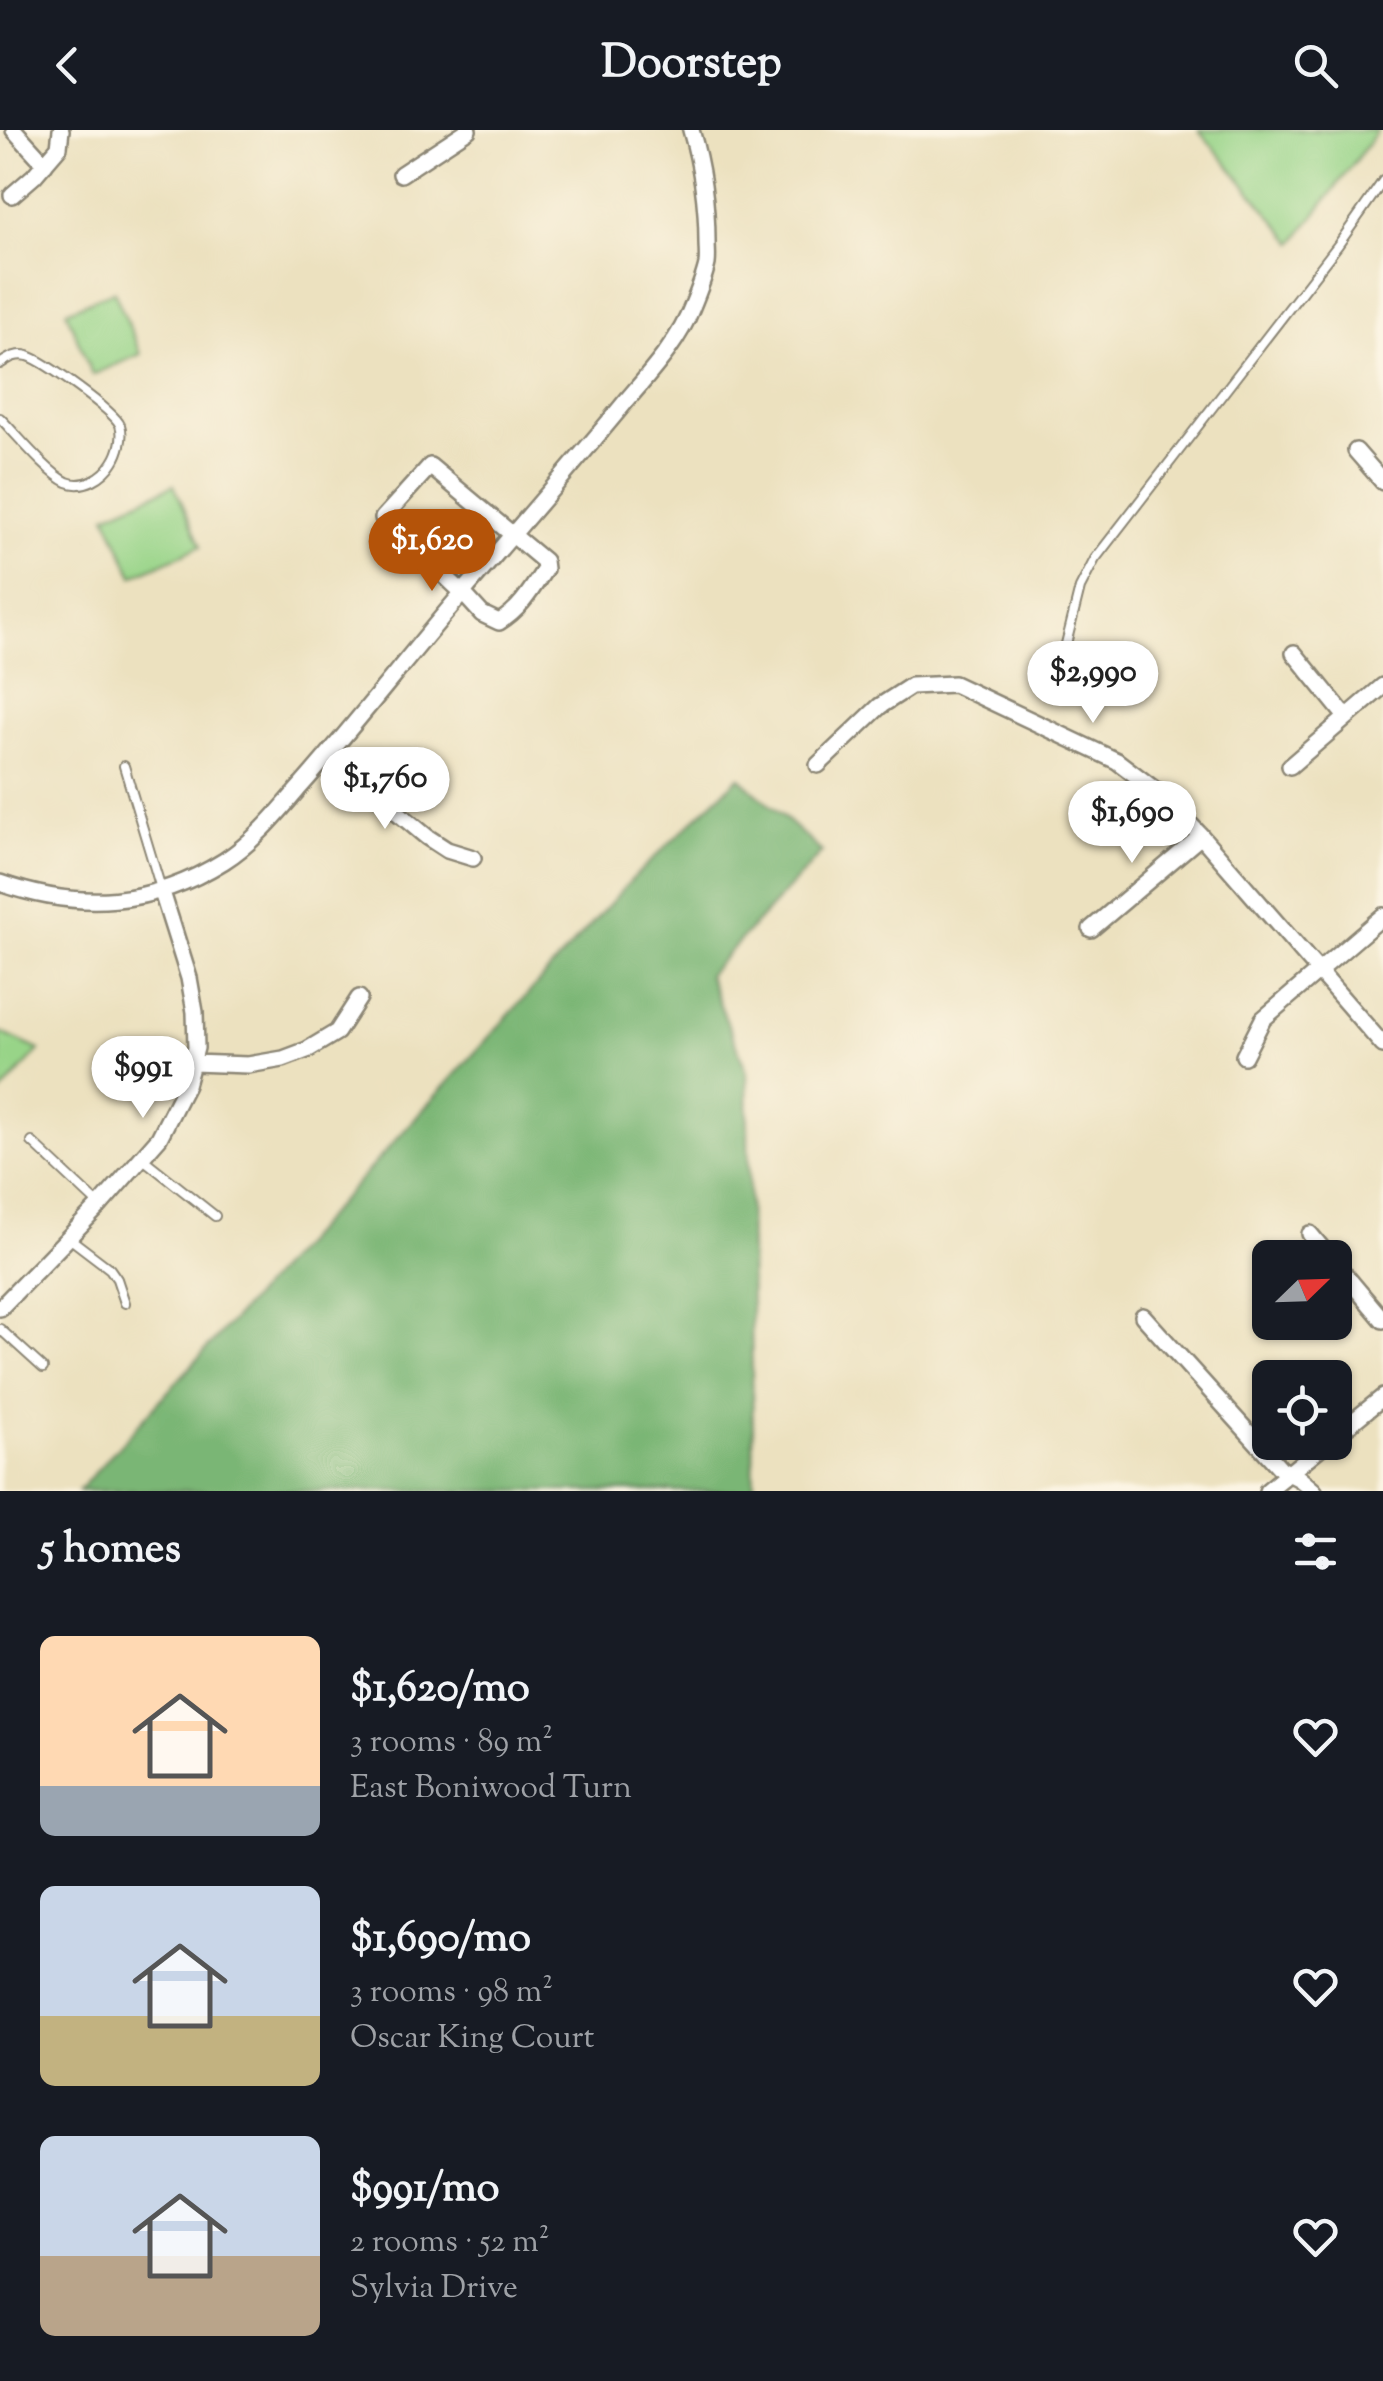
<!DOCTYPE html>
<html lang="en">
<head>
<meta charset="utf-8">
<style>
	:root { --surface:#171b24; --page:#242831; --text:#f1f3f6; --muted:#9ea1a6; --accent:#b45309 }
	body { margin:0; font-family:"Sorts Mill Goudy",serif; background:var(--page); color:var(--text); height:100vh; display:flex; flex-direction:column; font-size:38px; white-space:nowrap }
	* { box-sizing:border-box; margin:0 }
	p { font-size:32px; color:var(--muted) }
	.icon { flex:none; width:55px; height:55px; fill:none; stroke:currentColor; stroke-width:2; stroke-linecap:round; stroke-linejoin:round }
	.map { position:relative; height:1361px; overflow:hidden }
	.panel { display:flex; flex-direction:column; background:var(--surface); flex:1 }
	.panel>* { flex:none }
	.needle { width:65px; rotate:67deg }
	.controls { position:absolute; left:1252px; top:1110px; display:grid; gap:20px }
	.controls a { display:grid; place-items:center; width:100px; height:100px; border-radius:15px; background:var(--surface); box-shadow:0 2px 8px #0004; font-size:50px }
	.price { position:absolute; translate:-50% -85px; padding:0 22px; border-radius:35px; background:#fff; color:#222; font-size:32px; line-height:65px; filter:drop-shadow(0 2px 5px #0008) }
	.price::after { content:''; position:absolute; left:50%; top:60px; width:30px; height:22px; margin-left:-15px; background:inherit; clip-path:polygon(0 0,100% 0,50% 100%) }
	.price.active { background:var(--accent); color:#fff }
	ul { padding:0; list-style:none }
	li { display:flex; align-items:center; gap:30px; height:250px; padding:0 40px }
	li span { display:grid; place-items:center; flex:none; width:280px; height:200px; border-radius:15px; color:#555 }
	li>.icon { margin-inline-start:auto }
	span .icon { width:120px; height:120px; fill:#fffc; stroke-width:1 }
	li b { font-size:42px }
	h2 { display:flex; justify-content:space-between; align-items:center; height:120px; padding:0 40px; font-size:42px }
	header { display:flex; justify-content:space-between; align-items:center; height:130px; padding:0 40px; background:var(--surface); font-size:45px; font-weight:700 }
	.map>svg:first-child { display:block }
	.green { fill:#98d488; stroke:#62805a; stroke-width:2.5 }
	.forest { fill:#7ab674; stroke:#527050; stroke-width:2.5 }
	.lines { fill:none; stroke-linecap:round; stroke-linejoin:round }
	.lane-casing { stroke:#8c8675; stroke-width:12 }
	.street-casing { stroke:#8c8675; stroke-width:20 }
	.lane { stroke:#fff; stroke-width:8 }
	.street { stroke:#fff; stroke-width:15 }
</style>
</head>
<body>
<header><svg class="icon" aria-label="back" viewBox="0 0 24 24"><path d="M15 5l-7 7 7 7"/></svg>Doorstep<svg class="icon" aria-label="search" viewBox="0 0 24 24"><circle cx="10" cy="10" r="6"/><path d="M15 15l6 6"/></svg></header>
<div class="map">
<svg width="1383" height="1361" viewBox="0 0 1383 1361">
	<rect width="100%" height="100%" fill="#fcf5e5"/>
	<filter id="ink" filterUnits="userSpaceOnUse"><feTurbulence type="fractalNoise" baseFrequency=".01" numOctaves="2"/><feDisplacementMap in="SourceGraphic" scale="20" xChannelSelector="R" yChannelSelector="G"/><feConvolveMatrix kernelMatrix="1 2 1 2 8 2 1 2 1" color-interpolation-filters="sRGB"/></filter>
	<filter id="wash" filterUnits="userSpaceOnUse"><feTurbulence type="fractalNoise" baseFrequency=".0048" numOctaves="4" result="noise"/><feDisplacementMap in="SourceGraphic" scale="40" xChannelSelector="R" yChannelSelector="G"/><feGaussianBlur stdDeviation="2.25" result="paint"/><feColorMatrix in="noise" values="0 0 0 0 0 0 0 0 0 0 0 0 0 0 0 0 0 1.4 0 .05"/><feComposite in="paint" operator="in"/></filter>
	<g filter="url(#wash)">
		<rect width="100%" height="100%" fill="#ece1bf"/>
		<path class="green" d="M1199,0H1378L1294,113Z
			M114,161L141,224L92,245L66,181Z
			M174,355L201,416L133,446L106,385Z
			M0,902L39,920L0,964Z"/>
		<path class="forest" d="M739,647L822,722L708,845L747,942L754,1361H78L634,747Z"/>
	</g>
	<g filter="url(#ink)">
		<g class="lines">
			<g class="lane-casing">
				<path id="lane" d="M0,234C9,228 16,223 28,226C44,231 114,281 120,295C124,306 119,323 113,332C104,347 84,359 67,352C48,343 16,304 0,288
					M1062,530L1080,458L1095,429L1338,115L1383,51
					M124,636L162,762
					M32,1012L99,1075
					M142,1028L215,1086
					M68,1107L110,1139L117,1149L125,1173
					M0,1199L43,1238"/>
			</g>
			<g class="street-casing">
				<path id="street" d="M14,0L45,34
					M401,44L468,0
					M12,65L34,46L59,17L61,0
					M1356,321L1383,352
					M430,336L544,431L545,439C532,459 520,480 499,492L482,484L462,462L383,388Z
					M1294,523L1346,587
					M329,625L427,707L447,720L473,728
					M818,635L880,576L911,556L954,554L1117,631L1163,666L1201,706L1383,915
					M1290,636L1383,556
					M0,753C80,781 152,776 224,731C254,712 277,684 300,657C357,593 409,525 465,460C517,399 571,338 622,276C647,246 678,214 692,177C697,165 704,148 707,134C708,127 707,119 707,112C707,73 702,37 691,0
					M1091,799L1201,706
					M1244,926L1263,889L1383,786
					M193,933L248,935L283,929L307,920L337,902L359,868
					M1310,1104L1330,1128
					M1335,1133L1383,1190
					M0,1178L101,1074L159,1008L186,955L196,918L195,882L189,848L162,762
					M1143,1186L1281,1339L1300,1349L1314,1361
					M1335,1306L1383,1267
					M1267,1361L1327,1312"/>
			</g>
			<use href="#lane" class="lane"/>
			<use href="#street" class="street"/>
		</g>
	</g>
</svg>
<div class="controls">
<a><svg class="needle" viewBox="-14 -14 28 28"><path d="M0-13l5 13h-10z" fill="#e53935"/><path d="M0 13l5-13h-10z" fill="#9ea1a6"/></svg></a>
<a><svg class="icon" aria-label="locate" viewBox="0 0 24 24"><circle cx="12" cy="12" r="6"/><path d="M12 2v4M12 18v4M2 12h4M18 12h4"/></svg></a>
</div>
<b class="price active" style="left:432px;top:464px">$1,620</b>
<b class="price" style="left:1093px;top:596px">$2,990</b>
<b class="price" style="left:385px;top:702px">$1,760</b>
<b class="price" style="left:1132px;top:736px">$1,690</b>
<b class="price" style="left:143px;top:991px">$991</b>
</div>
<section class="panel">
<h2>5 homes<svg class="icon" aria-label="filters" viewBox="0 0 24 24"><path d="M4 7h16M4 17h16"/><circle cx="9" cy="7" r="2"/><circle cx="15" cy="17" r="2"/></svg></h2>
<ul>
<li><span style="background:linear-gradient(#ffd9b3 75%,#9aa5b1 0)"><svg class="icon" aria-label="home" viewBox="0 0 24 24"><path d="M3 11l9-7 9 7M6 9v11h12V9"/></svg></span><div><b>$1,620/mo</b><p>3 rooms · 89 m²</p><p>East Boniwood Turn</p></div><svg class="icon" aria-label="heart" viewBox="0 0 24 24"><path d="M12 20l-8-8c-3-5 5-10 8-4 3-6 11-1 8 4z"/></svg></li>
<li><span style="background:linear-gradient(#c9d6e8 65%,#c2b280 0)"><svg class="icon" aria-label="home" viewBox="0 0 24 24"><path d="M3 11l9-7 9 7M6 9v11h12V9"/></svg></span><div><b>$1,690/mo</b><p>3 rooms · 98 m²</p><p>Oscar King Court</p></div><svg class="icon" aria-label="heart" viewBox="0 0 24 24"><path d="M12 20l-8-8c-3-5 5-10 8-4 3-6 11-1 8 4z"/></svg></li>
<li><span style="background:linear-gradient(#c9d6e8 60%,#b9a48a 0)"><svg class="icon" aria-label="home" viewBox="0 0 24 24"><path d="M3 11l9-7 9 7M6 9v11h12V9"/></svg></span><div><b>$991/mo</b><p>2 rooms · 52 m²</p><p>Sylvia Drive</p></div><svg class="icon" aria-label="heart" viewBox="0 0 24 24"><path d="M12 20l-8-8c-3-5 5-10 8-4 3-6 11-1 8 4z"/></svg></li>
</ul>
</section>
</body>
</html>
